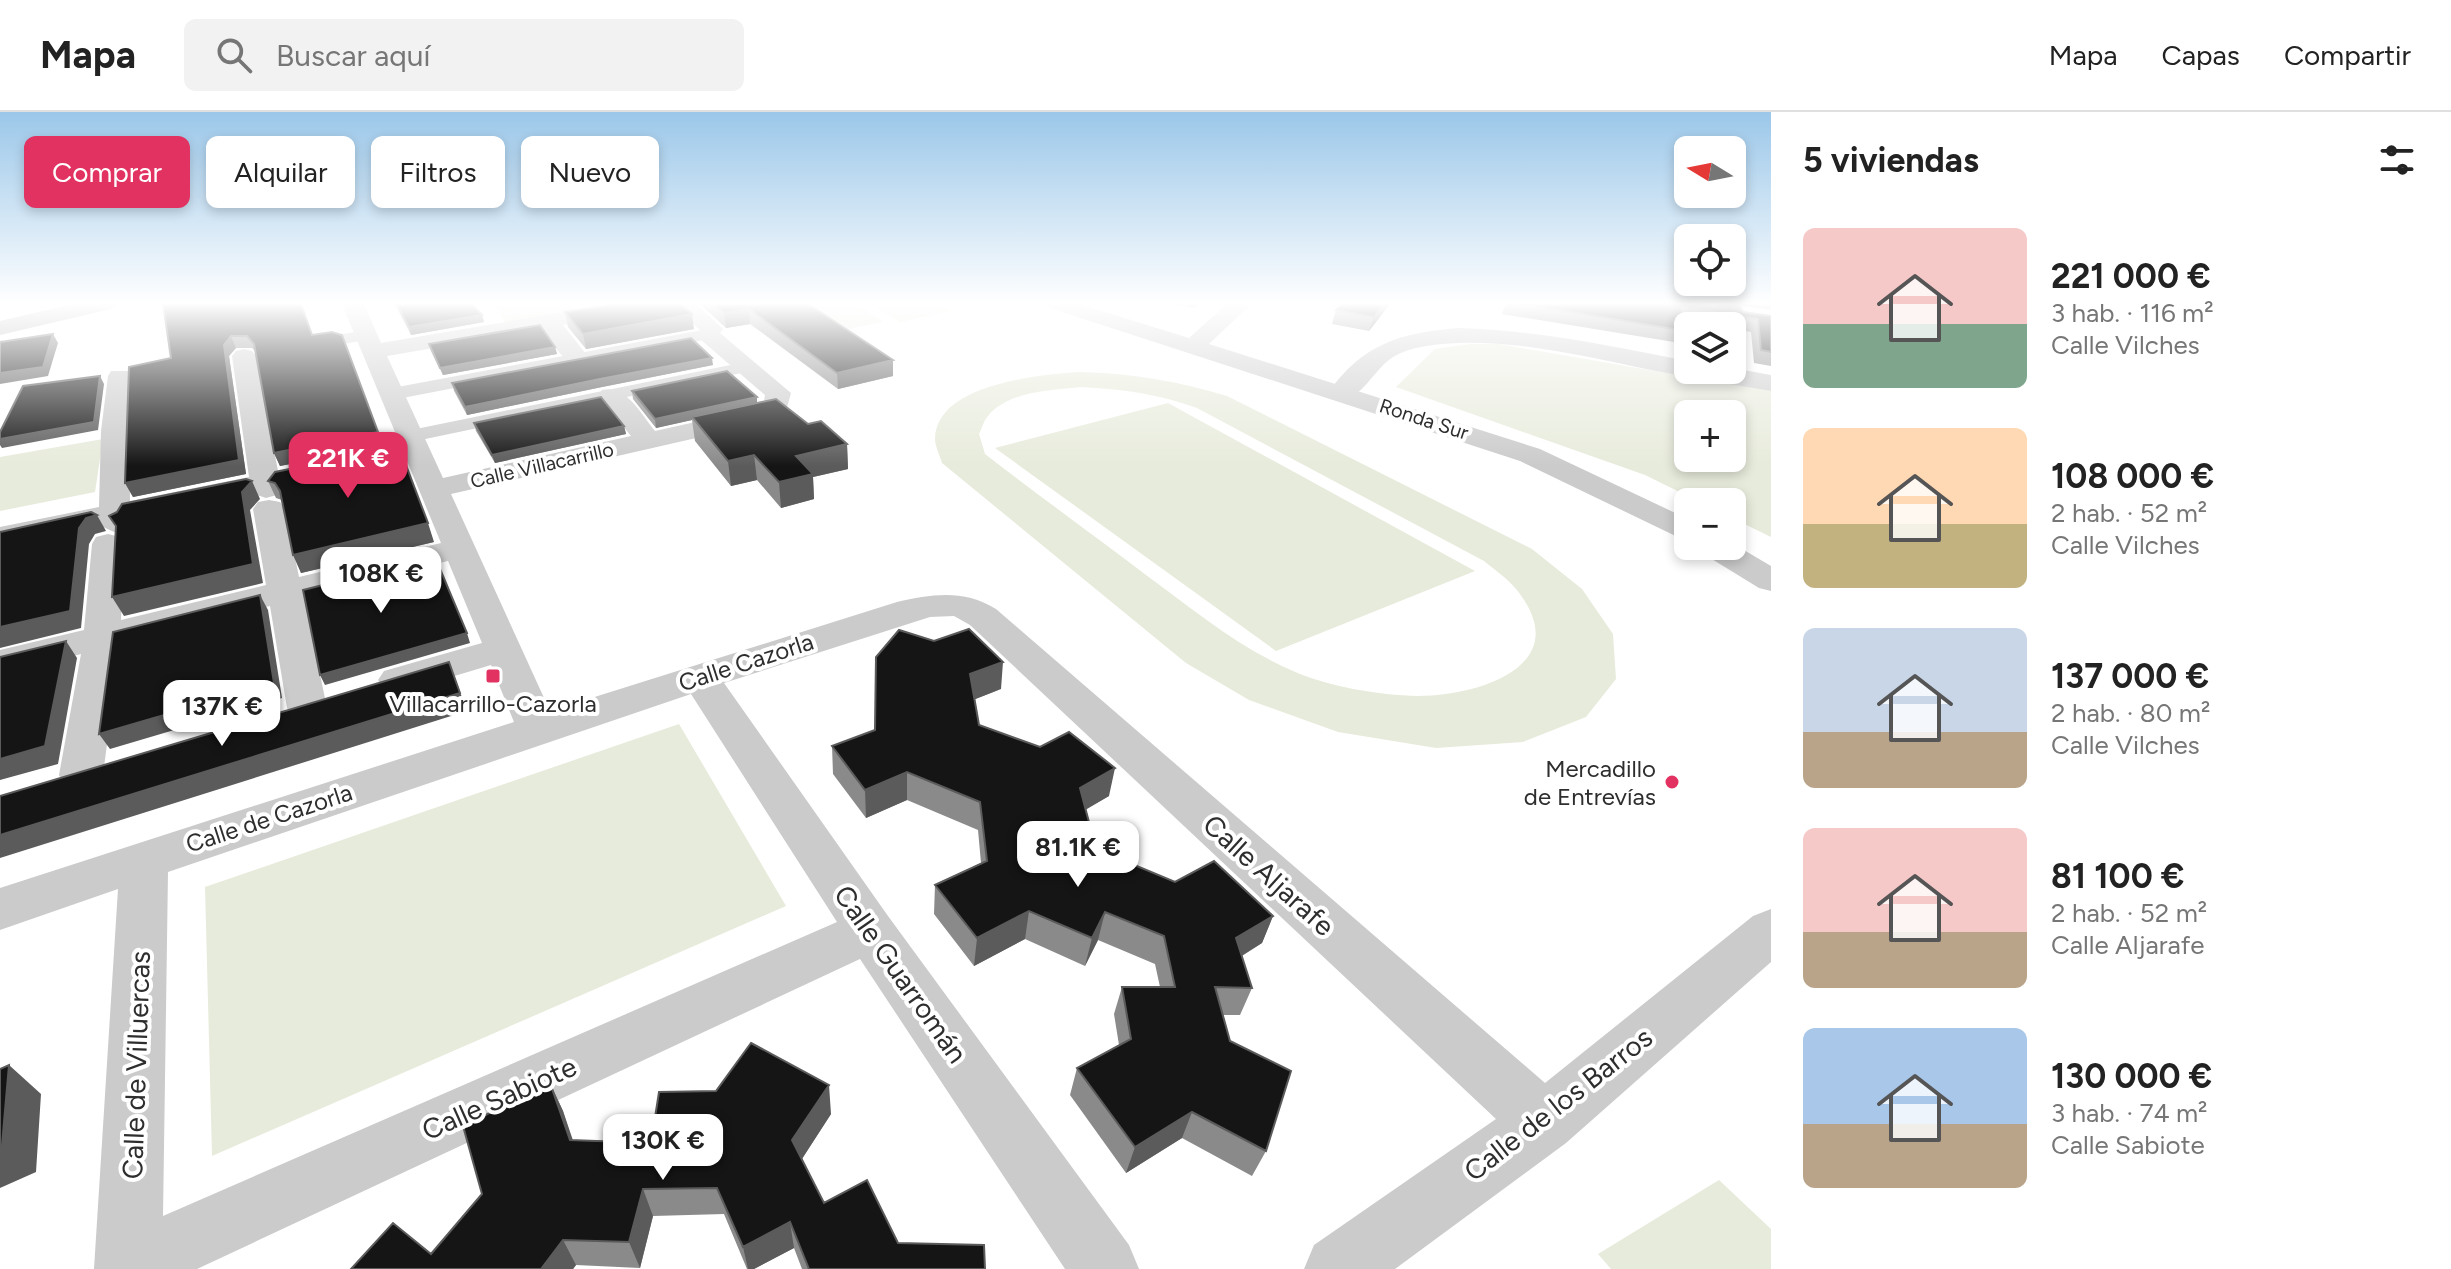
<!DOCTYPE html>
<html lang="es">
<head>
<meta charset="utf-8">
<style>
	:root { --surface:#fff; --page:#f2f2f2; --text:#222; --muted:#767676; --line:#e0e0e0; --accent:#e23261 }
	body { margin:0; font-family:Figtree,sans-serif; background:var(--page); color:var(--text); height:100vh; display:flex; flex-direction:column; font-size:30px; white-space:nowrap }
	* { box-sizing:border-box; margin:0 }
	p { font-size:26px; color:var(--muted) }
	.icon { flex:none; width:44px; height:44px; fill:none; stroke:currentColor; stroke-width:2; stroke-linecap:round; stroke-linejoin:round }
	.map { position:relative; flex:1; overflow:hidden }
	.side { display:flex; flex-direction:column; background:var(--surface); width:680px }
	.side>* { flex:none }
	.banner { position:absolute; left:24px; top:24px; width:760px; height:72px; display:flex; gap:16px }
	.needle { width:52px; rotate:280deg }
	.buttons { position:absolute; left:1674px; top:24px; display:grid; gap:16px }
	.buttons a { display:grid; place-items:center; width:72px; height:72px; border-radius:12px; background:var(--surface); box-shadow:0 4px 12px #0003; font-size:40px }
	.price { position:absolute; translate:-50% -68px; padding:0 18px; border-radius:16px; background:#fff; color:#222; font-size:26px; line-height:52px; filter:drop-shadow(0 2px 4px #0008) }
	.price::after { content:''; position:absolute; left:50%; top:48px; width:24px; height:18px; margin-left:-12px; background:inherit; clip-path:polygon(0 0,100% 0,50% 100%) }
	.price.current { background:var(--accent); color:#fff }
	ul { padding:0; list-style:none }
	li { display:flex; align-items:center; gap:24px; height:200px; padding:0 32px }
	li span { display:grid; place-items:center; flex:none; width:224px; height:160px; border-radius:12px; color:#555 }
	li>.icon { margin-inline-start:auto }
	span .icon { width:96px; height:96px; fill:#fffc; stroke-width:1 }
	li b { font-size:34px }
	h2 { display:flex; justify-content:space-between; align-items:center; height:96px; padding:0 32px; font-size:34px }
	.pill { padding:0 28px; border-radius:12px; background:var(--surface); box-shadow:0 4px 12px #0003; font-size:28px; line-height:72px }
	.pill.current { background:var(--accent); color:#fff }
	header { display:flex; align-items:center; gap:48px; box-sizing:border-box; height:112px; padding:0 40px; background:var(--surface); border-bottom:2px solid var(--line) }
	header strong { font-size:38px }
	nav { display:flex; gap:44px; margin-inline-start:auto; font-size:28px }
	.search { width:560px; height:72px; background:var(--page); display:flex; align-items:center; gap:20px; box-sizing:border-box; padding:0 28px; border-radius:12px; color:var(--muted); font-size:30px }
	main { display:flex; flex:1; min-height:0 }
	.map>svg:first-child { display:block }
	.green { fill:#e7ebdb; fill-rule:evenodd }
	.lines { fill:none; stroke-linecap:round; stroke-linejoin:round }
	.pedestrian { fill:#cbcbcb; fill-rule:evenodd }
	.minor { fill:#cbcbcb; fill-rule:evenodd }
	.tertiary { fill:#cbcbcb; fill-rule:evenodd }
	.primary { fill:#a6a6a6; fill-rule:evenodd }
	.wall { fill:#8a8a8a }
	.shaded-wall { fill:#5b5b5b }
	.building { fill:#151515; stroke:#5b5b5b; stroke-width:2 }
	.poi-dot { fill:#e23261; stroke:#fff; stroke-width:3 }
	.labels { text-anchor:middle; dominant-baseline:central; stroke-width:8; stroke-linejoin:round; paint-order:stroke }
	.far-street-label { font-size:20px; fill:#2e2e2e; stroke:#fff }
	.street-label { font-size:24px; fill:#2e2e2e; stroke:#fff }
	.poi-label { font-size:24px; fill:#2e2e2e; stroke:#fff }
	.near-street-label { font-size:28px; fill:#2e2e2e; stroke:#fff }
</style>
</head>
<body>
<header>
<strong>Mapa</strong>
<div class="search"><svg class="icon" aria-label="search" viewBox="0 0 24 24"><circle cx="10" cy="10" r="6"/><path d="M15 15l6 6"/></svg>Buscar aquí</div>
<nav><a>Mapa</a><a>Capas</a><a>Compartir</a></nav>
</header>
<main>
<div class="map">
<svg width="1771" height="1157" viewBox="0 0 1771 1157">
	<rect width="100%" height="100%" fill="#fff"/>
	<path class="green" d="M494,192H571L578,201L507,213Z
		M799,192H856L884,210L838,219Z
		M868,192H938L952,199L900,210Z
		M1470,232H1498L1771,279V425L1732,406V390H1700L1645,363L1396,275L1435,237ZM1688,302H1732V346H1688Z
		M1078,260C1130,261 1177,269 1227,284L1532,437L1582,477L1613,522L1616,567L1586,605L1523,630L1436,636L1338,620L1249,588L1186,551L942,351C940,344 935,334 935,327C936,272 1039,263 1078,260ZM1081,275C1122,277 1158,282 1197,296L1484,449C1495,458 1508,467 1516,477C1578,553 1479,584 1418,584C1378,583 1330,575 1293,559C1239,536 1194,498 1146,463C1092,422 1038,383 985,342L979,322C982,316 984,308 988,304C1008,279 1052,278 1081,275Z
		M1168,291L1475,459L1276,539L995,336Z
		M103,327L95,380L0,399V345Z
		M679,612L786,794L212,1044L205,775Z
		M1719,1068L1771,1117V1157H1611L1598,1142Z"/>
	<g class="lines">
		<path class="pedestrian" d="M708,217L716,222L714,226L392,288L382,282L392,276Z
			M367,218L373,219L375,223L373,227L343,232L334,227L337,223Z
			M745,250L751,251L754,255L751,259L411,330L401,324L411,318Z"/>
		<path class="minor" d="M342,192H364L381,231L611,192H660L649,198L563,213L590,247L586,252C565,257 554,232 543,217L387,244L443,366L631,324L598,283L602,278C626,272 641,302 655,319L763,295L765,283L700,227L697,222L700,218L672,192H696L723,217L720,221L791,281L784,306L451,382L550,599L897,490C932,482 964,477 996,497L1545,971L1753,804L1771,797V850L1566,1031L1395,1157H1304L1314,1133L1496,1007L970,513L954,504L930,505L724,571L888,804L1129,1133L1139,1157H1065L860,847L197,1157H94L118,777L0,818V776L514,610L491,553L398,581L384,577L378,568L384,559L482,531L448,449L304,485L327,596L321,605L307,609L293,605L287,596L270,494L120,532L103,663L97,674L81,679L65,674L59,663L81,542L0,562V538L84,518L92,432L96,425L108,422L120,425L124,432L121,508L266,473L253,397L258,390L269,388L280,390L285,397L299,465L441,431ZM691,582L837,810L163,1104L168,760Z
			M1046,192H1079L1189,226L1227,192H1251L1209,232L1540,337L1688,407V430L1520,349L1050,196Z
			M244,237L252,239L256,244L278,359L321,350L331,353L336,359L331,365L281,376L277,383L266,386L254,382L130,408L125,417L114,420L101,414L0,435V415L99,395L101,319L108,264L111,259H129L132,264L129,319L130,389L249,365L232,244L236,239Z
			M1732,431L1771,454V479L1759,476L1702,441L1698,434H1732Z"/>
		<path class="tertiary" d="M1458,216C1536,218 1611,234 1688,249V258L1732,256L1771,263V279C1731,272 1691,266 1651,258C1588,245 1523,229 1458,231C1437,232 1411,234 1393,245C1372,258 1360,294 1332,287L1328,281C1363,231 1401,221 1458,216Z"/>
		<path class="primary" d="M72,192H115L111,197L0,223V209Z"/>
	</g>
	<path class="wall" d="M163,192L312,223L383,334L280,354L274,341L256,240L252,236H236L229,244L246,362L133,385L125,371L171,246Z
		M395,192H472L482,203L484,210L411,223Z
		M700,192H808L893,248V264L838,277L750,212L726,216Z
		M1177,192H1198L1194,196Z
		M1390,192L1369,219L1332,212L1336,198Z
		M1506,192H1701L1715,195L1717,193L1715,192H1771V198L1744,194L1741,195L1743,200L1771,204V254L1754,251L1751,220L1732,217V214H1715L1681,208L1680,218L1674,230L1502,202Z
		M565,200L694,217L586,237L568,215Z
		M429,232L555,235L557,242L443,263L431,239Z
		M713,253L602,275L467,303L454,279L452,271Z
		M632,279L757,285V291L808,312L847,332L848,357L813,365L814,387L781,396L757,368L731,374L695,329L692,308L656,316L633,287Z
		M474,311L624,314L626,322L495,351L476,319Z
		M268,369L434,430L301,461L282,388L276,386Z
		M1001,577L975,587L979,613L1109,684L1086,697L1096,737L1175,770L1273,804L1262,831L1242,844L1252,876L1240,903H1223L1230,929L1266,1039L1252,1064L1182,1026L1126,1061L1070,983L1077,956L1119,933L1114,902L1122,875H1160L1155,852L1098,828L1085,854L1025,827L974,854L934,802L935,773L981,751L978,718L907,688L866,706L833,662L832,634L875,618Z
		M550,971L563,999L572,1028L651,1031L831,1002L802,1047L824,1091L898,1131L985,1157H802L794,1136L754,1157H747L724,1102L653,1104L640,1156L576,1153L573,1157H351L431,1142L482,1082Z"/>
	<path class="shaded-wall" d="M1384,192H1390L1369,219L1374,205Z
		M749,197L750,212L726,216L724,201Z
		M692,202L694,217L586,237L583,222Z
		M482,203L484,210L411,223L409,215Z
		M53,222L58,231L48,264L0,272V261Z
		M231,224L236,236L229,244L246,362L133,385L125,371Z
		M555,235L557,242L443,263L440,256Z
		M712,246L713,253L602,275L467,303L465,295L600,267Z
		M893,248V264L838,277L837,261Z
		M100,264L104,272L98,318L2,336L0,333V327Z
		M757,285V293L692,305V308L656,316L655,307Z
		M624,314L626,322L495,351L492,343Z
		M378,320L383,334L280,354L274,341Z
		M847,332L848,357L813,365L814,387L781,396L779,370L796,344Z
		M754,343L757,368L731,374L728,349Z
		M252,369L260,387L250,398L263,471L124,504L112,485L242,380Z
		M97,403L106,419L95,422L89,432L81,516L0,536V515L86,406Z
		M428,411L434,430L301,461L293,443Z
		M260,483L268,498L282,586L110,637L99,622Z
		M467,521L470,531L325,573L320,563Z
		M66,529L77,546L58,652L0,668V647Z
		M449,550L467,599L0,746V723Z
		M1003,550L1001,577L968,590L970,562Z
		M1115,656L1109,684L1075,704L1080,676Z
		M907,660V688L866,706L865,678Z
		M1029,799L1025,827L974,854L977,826Z
		M1105,800L1098,828L1085,854L1092,826Z
		M1273,804L1262,831L1225,854L1236,826Z
		M9,953L41,982L36,1060L0,1076V1034Z
		M550,971L563,999L582,1055L570,1028Z
		M829,973L831,1002L796,1056L792,1028Z
		M1192,1000L1182,1026L1126,1061L1135,1035Z
		M643,1077L653,1104L640,1156L629,1130Z
		M790,1110L794,1136L754,1157H748L743,1135Z
		M563,1128L576,1153L573,1157H541Z"/>
	<path class="building" d="M163,192H301L312,223L332,220L342,223L378,320L274,341L254,232L247,224H231L224,233L239,348L125,371L129,255L171,246Z
		M396,192H472L482,203L409,215Z
		M616,192H681L692,202L583,222L565,200Z
		M714,192H808L893,248L837,261L749,197L724,201Z
		M1341,192H1384L1374,205L1336,198Z
		M1522,192H1701L1715,195L1719,192H1739L1743,200L1771,204V240L1761,238L1758,207L1682,195L1680,218Z
		M540,213L555,235L440,256L429,232Z
		M53,222L43,255L0,261V230Z
		M691,226L712,246L600,267L465,295L452,271Z
		M727,259L757,285L655,307L632,279Z
		M100,264L94,310L0,327V320L23,274Z
		M601,285L624,314L492,343L474,311Z
		M776,287L808,312L821,309L847,332L796,344L813,362L779,370L754,343L728,349L692,305Z
		M394,336L399,349L404,348L428,411L293,443L280,379L275,371L268,369L275,360Z
		M246,367L252,369L242,380L253,452L112,485L116,414L109,404L117,400L122,392Z
		M91,400L97,403L86,406L79,416L70,499L0,515V420Z
		M435,445L467,521L320,563L303,478Z
		M260,483L274,571L99,622L113,520Z
		M969,517L1003,550L970,562L979,613L1040,635L1069,620L1115,656L1080,676L1096,737L1175,770L1214,749L1273,804L1236,826L1252,876L1215,875L1230,929L1291,959L1266,1039L1192,1000L1135,1035L1077,956L1131,927L1122,875H1175L1164,824L1105,800L1092,826L1029,799L977,826L935,773L987,749L980,690L907,660L865,678L832,634L875,618L876,545L899,518L934,529Z
		M66,529L45,634L0,647V545Z
		M449,550L460,581L0,723V684Z
		M751,931L829,973L792,1028L824,1091L867,1068L898,1131L984,1133L985,1157H809L790,1110L743,1135L717,1076L643,1077L629,1130L563,1128L541,1157H351L393,1111L431,1142L482,1082L463,1014L550,971L570,1028L651,1031L659,980L716,979Z
		M9,953L2,1033L0,1034V957Z"/>
	<linearGradient id="sky" x2="0" y2="1"><stop stop-color="#9bc7e9"/><stop offset="0.54" stop-color="#fff"/><stop offset="1" stop-color="#fff" stop-opacity="0"/></linearGradient>
	<rect width="1771" height="354" fill="url(#sky)"/>
	<g class="poi-dot">
		<rect x="485" y="556" width="16" height="16" rx="4"/>
		<circle cx="1672" cy="670" r="8"/>
	</g>
	<g class="labels">
		<g class="far-street-label">
			<text transform="translate(1424 307) rotate(18)">Ronda Sur</text>
			<text transform="translate(542 353) rotate(-13)">Calle Villacarrillo</text>
		</g>
		<g class="street-label">
			<text transform="translate(746 550) rotate(-18)">Calle Cazorla</text>
			<text transform="translate(269 706) rotate(-18)">Calle de Cazorla</text>
		</g>
		<g class="poi-label">
			<text x="493" y="591">Villacarrillo-Cazorla</text>
			<text x="1656" y="656" text-anchor="end">Mercadillo<tspan x="1656" dy="28">de Entrevías</tspan></text>
		</g>
		<g class="near-street-label">
			<text transform="translate(1269 763) rotate(42)">Calle Aljarafe</text>
			<text transform="translate(901 862) rotate(55)">Calle Guarromán</text>
			<text transform="translate(136 953) rotate(-88)">Calle de Villuercas</text>
			<text transform="translate(499 986) rotate(-24)">Calle Sabiote</text>
			<text transform="translate(1558 992) rotate(-38)">Calle de los Barros</text>
		</g>
	</g>
</svg>
<div class="buttons">
<a><svg class="needle" viewBox="-14 -14 28 28"><path d="M0-13l5 13h-10z" fill="#e53935"/><path d="M0 13l5-13h-10z" fill="#767676"/></svg></a>
<a><svg class="icon" aria-label="locate" viewBox="0 0 24 24"><circle cx="12" cy="12" r="6"/><path d="M12 2v4M12 18v4M2 12h4M18 12h4"/></svg></a>
<a><svg class="icon" aria-label="layers" viewBox="0 0 24 24"><path d="M12 4l9 5-9 5-9-5zM3 14l9 5 9-5"/></svg></a>
<a>+</a>
<a>−</a>
</div>
<b class="price current" style="left:348px;top:388px">221K €</b>
<b class="price" style="left:381px;top:503px">108K €</b>
<b class="price" style="left:222px;top:636px">137K €</b>
<b class="price" style="left:1078px;top:777px">81.1K €</b>
<b class="price" style="left:663px;top:1070px">130K €</b>
<div class="banner">
<a class="pill current">Comprar</a>
<a class="pill">Alquilar</a>
<a class="pill">Filtros</a>
<a class="pill">Nuevo</a>
</div>
</div>
<section class="side">
<h2>5 viviendas<svg class="icon" aria-label="filters" viewBox="0 0 24 24"><path d="M4 7h16M4 17h16"/><circle cx="9" cy="7" r="2"/><circle cx="15" cy="17" r="2"/></svg></h2>
<ul>
<li><span style="background:linear-gradient(#f6c9c9 60%,#7fa58c 0)"><svg class="icon" aria-label="home" viewBox="0 0 24 24"><path d="M3 11l9-7 9 7M6 9v11h12V9"/></svg></span><div><b>221 000 €</b><p>3 hab. · 116 m²</p><p>Calle Vilches</p></div></li>
<li><span style="background:linear-gradient(#ffd9b3 60%,#c2b280 0)"><svg class="icon" aria-label="home" viewBox="0 0 24 24"><path d="M3 11l9-7 9 7M6 9v11h12V9"/></svg></span><div><b>108 000 €</b><p>2 hab. · 52 m²</p><p>Calle Vilches</p></div></li>
<li><span style="background:linear-gradient(#c9d6e8 65%,#b9a48a 0)"><svg class="icon" aria-label="home" viewBox="0 0 24 24"><path d="M3 11l9-7 9 7M6 9v11h12V9"/></svg></span><div><b>137 000 €</b><p>2 hab. · 80 m²</p><p>Calle Vilches</p></div></li>
<li><span style="background:linear-gradient(#f6c9c9 65%,#b9a48a 0)"><svg class="icon" aria-label="home" viewBox="0 0 24 24"><path d="M3 11l9-7 9 7M6 9v11h12V9"/></svg></span><div><b>81 100 €</b><p>2 hab. · 52 m²</p><p>Calle Aljarafe</p></div></li>
<li><span style="background:linear-gradient(#a9c7e8 60%,#b9a48a 0)"><svg class="icon" aria-label="home" viewBox="0 0 24 24"><path d="M3 11l9-7 9 7M6 9v11h12V9"/></svg></span><div><b>130 000 €</b><p>3 hab. · 74 m²</p><p>Calle Sabiote</p></div></li>
</ul>
</section>
</main>
</body>
</html>
